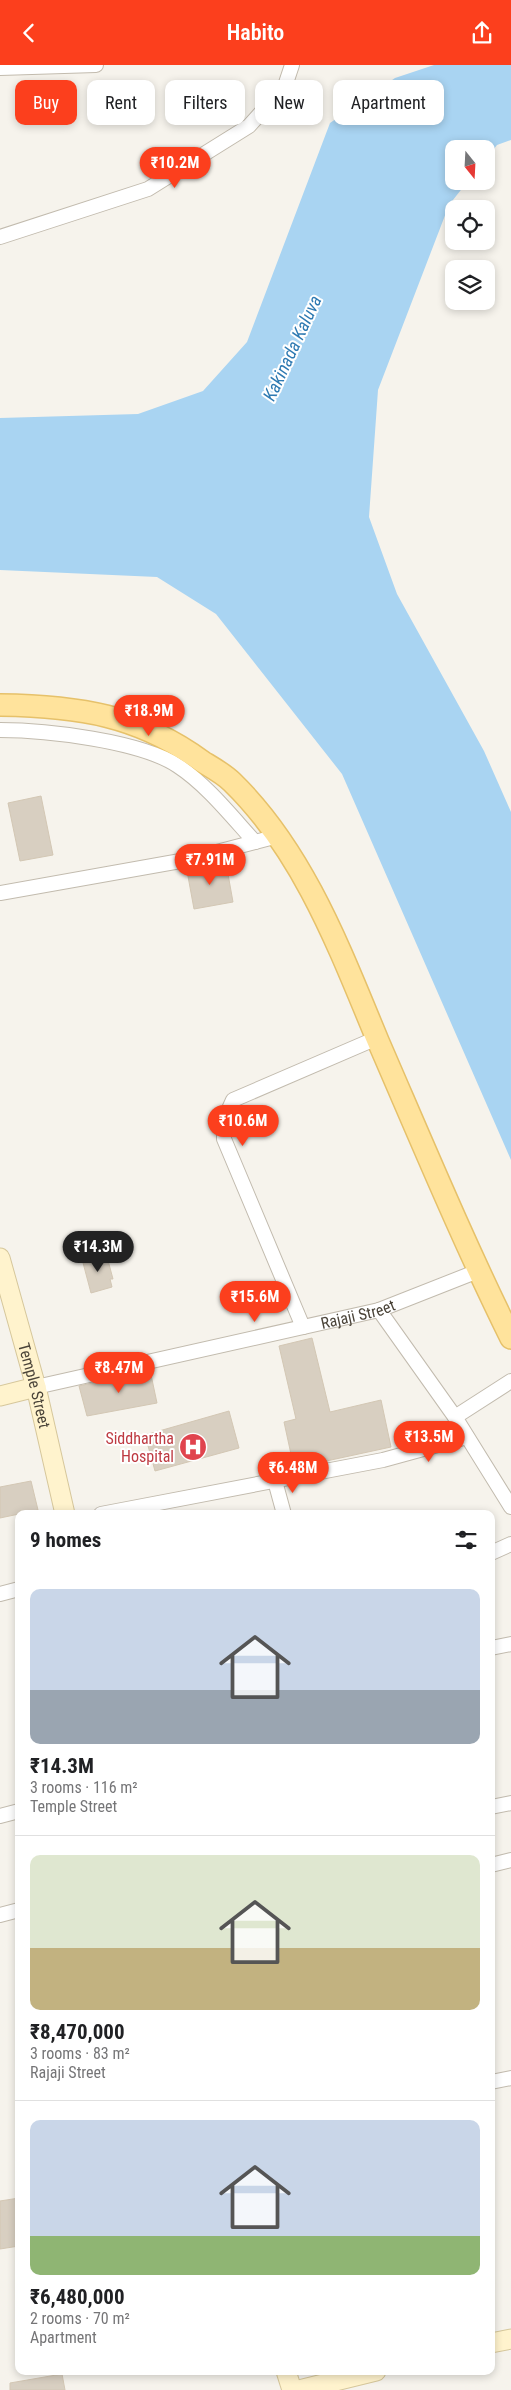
<!DOCTYPE html>
<html lang="en">
<head>
<meta charset="utf-8">
<style>
	:root { --surface:#fff; --page:#f6f6f6; --text:#202124; --muted:#757577; --line:#e0e0e0; --accent:#fc3f1d }
	body { margin:0; font-family:"Roboto Condensed",sans-serif; background:var(--page); color:var(--text); height:100vh; display:flex; flex-direction:column; font-size:19px; white-space:nowrap }
	* { box-sizing:border-box; margin:0 }
	p { font-size:16px; color:var(--muted) }
	.icon { flex:none; width:28px; height:28px; fill:none; stroke:currentColor; stroke-width:2; stroke-linecap:round; stroke-linejoin:round }
	.map { position:relative; flex:1; overflow:hidden }
	.side { position:absolute; left:15px; top:1445px; width:480px; height:865px; display:flex; flex-direction:column; background:var(--surface); border-radius:10px; box-shadow:0 2px 8px #0003 }
	.side>* { flex:none }
	.top-card { position:absolute; left:15px; top:15px; width:481px; height:45px; display:flex; gap:10px }
	.needle { width:32px; rotate:162deg }
	.tools { position:absolute; left:445px; top:75px; display:grid; gap:10px }
	.tools a { display:grid; place-items:center; width:50px; height:50px; border-radius:10px; background:var(--surface); box-shadow:0 2px 8px #0003; font-size:25px }
	.price { position:absolute; translate:-50% -42px; padding:0 11px; border-radius:18px; background:var(--accent); color:#fff; font-size:16px; line-height:32px; filter:drop-shadow(0 1px 2px #0008) }
	.price::after { content:''; position:absolute; left:50%; top:30px; width:15px; height:11px; margin-left:-8px; background:inherit; clip-path:polygon(0 0,100% 0,50% 100%) }
	.price.active { background:#222; color:#fff }
	ul { padding:0; list-style:none }
	li { display:grid; align-content:center; gap:10px; height:265px; padding:0 15px }
	li+li { border-top:1px solid var(--line) }
	li span { display:grid; place-items:center; height:155px; border-radius:10px; color:#555 }
	li>.icon { margin-inline-start:auto }
	span .icon { width:90px; height:90px; fill:#fffc; stroke-width:1 }
	li b { font-size:21px }
	h2 { display:flex; justify-content:space-between; align-items:center; height:60px; padding:0 15px; font-size:21px }
	.chip { padding:0 18px; border-radius:10px; background:var(--surface); box-shadow:0 2px 8px #0003; font-size:18px; line-height:45px }
	.chip.active { background:var(--accent); color:#fff }
	header { display:flex; justify-content:space-between; align-items:center; height:65px; padding:0 15px; background:var(--accent); color:#fff; font-size:22px; font-weight:600 }
	.map>svg:first-child { display:block }
	.water { fill:#a9d4f2 }
	.building { fill:#d8cfc1; stroke:#d3c7b4 }
	.lines { fill:none; stroke-linecap:round; stroke-linejoin:round }
	.street-casing { stroke:#c2bbae; stroke-width:16 }
	.secondary-casing { stroke:#d6c79b; stroke-width:21 }
	.primary-casing { stroke:#e6c16a; stroke-width:24 }
	.street { stroke:#fff; stroke-width:14 }
	.secondary { stroke:#fff3cd; stroke-width:19 }
	.primary { stroke:#ffe39c; stroke-width:21 }
	.labels { text-anchor:middle; dominant-baseline:central; stroke-width:4; stroke-linejoin:round; paint-order:stroke }
	.street-label { font-size:16px; fill:#4b4439; stroke:#fff }
	.health-label { font-size:16px; fill:#be3a42; stroke:#fff; text-anchor:end }
	.water-label { font-size:18px; font-style:italic; fill:#2e7ab2; stroke:#fff }
</style>
</head>
<body>
<header><svg class="icon" aria-label="back" viewBox="0 0 24 24"><path d="M15 5l-7 7 7 7"/></svg>Habito<svg class="icon" aria-label="share" viewBox="0 0 24 24"><path d="M12 15V3M7 8l5-5 5 5M5 13v7h14v-7"/></svg></header>
<div class="map">
<svg width="511" height="2325" viewBox="0 0 511 2325">
	<rect width="100%" height="100%" fill="#f6f3ec"/>
	<path class="water" d="M434,0H511V75L497,80L486,94V84H454V116H468L449,140L378,325L369,452L397,529L484,686L511,747V1095L342,709L216,549L157,512L0,505V353L138,349L203,326L247,277L330,58L395,13Z"/>
	<path class="building" d="M41,731L53,790L20,796L8,738Z
		M226,798L233,837L194,844L187,806Z
		M106,1188L113,1214H110L112,1222L91,1228L82,1194Z
		M312,1273L330,1347L381,1335L391,1382L294,1403L284,1357L296,1354L279,1281Z
		M150,1305L157,1338L87,1351L79,1321Z
		M229,1346L239,1383L155,1406L145,1370Z
		M31,1416L38,1445L0,1453V1422Z
		M19,2133V2181L0,2184V2136Z
		M62,2309L65,2325H10V2318Z"/>
	<g class="lines">
		<g class="street-casing">
			<g id="street">
				<path d="M0,3L96,0"/>
				<path d="M0,172L148,124L249,61L285,21L292,0"/>
				<path d="M0,665C46,665 141,676 178,701C207,720 232,752 255,777"/>
				<path d="M0,828L186,795L278,771"/>
				<path d="M379,1245L455,1352L511,1442"/>
				<path d="M303,1262L224,1074V1055L233,1035L377,973"/>
				<path id="s1" d="M36,1322L379,1245L478,1206"/>
				<path d="M455,1352L511,1316"/>
				<path d="M275,1416L284,1449"/>
				<path d="M101,1449L383,1395L467,1372"/>
				<path d="M491,1488L511,1479"/>
				<path d="M0,1529L19,1524"/>
				<path d="M491,1583L511,1579"/>
				<path d="M491,1742L511,1738"/>
				<path d="M0,1751L19,1746"/>
				<path d="M491,1800L511,1795"/>
				<path d="M0,1850L19,1845"/>
				<path d="M491,2017L511,2013"/>
			</g>
		</g>
		<g class="secondary-casing">
			<g id="secondary">
				<path id="s2" d="M0,1193L36,1322L65,1449"/>
				<path d="M0,1331L36,1322"/>
				<path d="M491,2278L511,2274"/>
				<path d="M286,2306L292,2325"/>
				<path d="M299,2325L376,2306"/>
			</g>
		</g>
		<g class="primary-casing">
			<path id="primary" d="M0,640C78,641 139,650 203,697C213,703 224,709 232,717C304,787 340,885 378,976C421,1075 463,1176 511,1273"/>
		</g>
		<use href="#street" class="street"/>
		<use href="#secondary" class="secondary"/>
		<use href="#primary" class="primary"/>
	</g>
	<defs>
		<g id="hospital-disc" transform="scale(1.4375)"><circle r="9.5" fill="#e0444e" stroke="#fff"/><path d="M-5-5h3v3.5h4V-5h3V5h-3V1.5h-4V5h-3Z" fill="#fff"/></g>
	</defs>
	<g fill-rule="evenodd">
		<use href="#hospital-disc" x="193" y="1382"/>
	</g>
	<g class="labels">
		<g class="street-label">
			<text stroke="none"><textPath href="#s1" startOffset="330">Rajaji Street</textPath></text>
			<text stroke="none"><textPath href="#s2" startOffset="132">Temple Street</textPath></text>
		</g>
		<g class="health-label">
			<text x="174" y="1373">Siddhartha<tspan x="174" dy="18">Hospital</tspan></text>
		</g>
		<g class="water-label">
			<text transform="translate(292 283) rotate(-65)">Kakinada Kaluva</text>
		</g>
	</g>
</svg>
<div class="tools">
<a><svg class="needle" viewBox="-14 -14 28 28"><path d="M0-13l5 13h-10z" fill="#e53935"/><path d="M0 13l5-13h-10z" fill="#757577"/></svg></a>
<a><svg class="icon" aria-label="locate" viewBox="0 0 24 24"><circle cx="12" cy="12" r="6"/><path d="M12 2v4M12 18v4M2 12h4M18 12h4"/></svg></a>
<a><svg class="icon" aria-label="layers" viewBox="0 0 24 24"><path d="M12 4l9 5-9 5-9-5zM3 14l9 5 9-5"/></svg></a>
</div>
<b class="price" style="left:175px;top:124px">₹10.2M</b>
<b class="price" style="left:149px;top:672px">₹18.9M</b>
<b class="price" style="left:210px;top:821px">₹7.91M</b>
<b class="price" style="left:243px;top:1082px">₹10.6M</b>
<b class="price active" style="left:98px;top:1208px">₹14.3M</b>
<b class="price" style="left:255px;top:1258px">₹15.6M</b>
<b class="price" style="left:119px;top:1329px">₹8.47M</b>
<b class="price" style="left:429px;top:1398px">₹13.5M</b>
<b class="price" style="left:293px;top:1429px">₹6.48M</b>
<div class="top-card">
<a class="chip active">Buy</a>
<a class="chip">Rent</a>
<a class="chip">Filters</a>
<a class="chip">New</a>
<a class="chip">Apartment</a>
</div>
<section class="side">
<h2>9 homes<svg class="icon" aria-label="filters" viewBox="0 0 24 24"><path d="M4 7h16M4 17h16"/><circle cx="9" cy="7" r="2"/><circle cx="15" cy="17" r="2"/></svg></h2>
<ul>
<li><span style="background:linear-gradient(#c9d6e8 65%,#9aa5b1 0)"><svg class="icon" aria-label="home" viewBox="0 0 24 24"><path d="M3 11l9-7 9 7M6 9v11h12V9"/></svg></span><div><b>₹14.3M</b><p>3 rooms · 116 m²</p><p>Temple Street</p></div></li>
<li><span style="background:linear-gradient(#dfe7d0 60%,#c2b280 0)"><svg class="icon" aria-label="home" viewBox="0 0 24 24"><path d="M3 11l9-7 9 7M6 9v11h12V9"/></svg></span><div><b>₹8,470,000</b><p>3 rooms · 83 m²</p><p>Rajaji Street</p></div></li>
<li><span style="background:linear-gradient(#c9d6e8 75%,#8fb573 0)"><svg class="icon" aria-label="home" viewBox="0 0 24 24"><path d="M3 11l9-7 9 7M6 9v11h12V9"/></svg></span><div><b>₹6,480,000</b><p>2 rooms · 70 m²</p><p>Apartment</p></div></li>
</ul>
</section>
</div>
</body>
</html>
